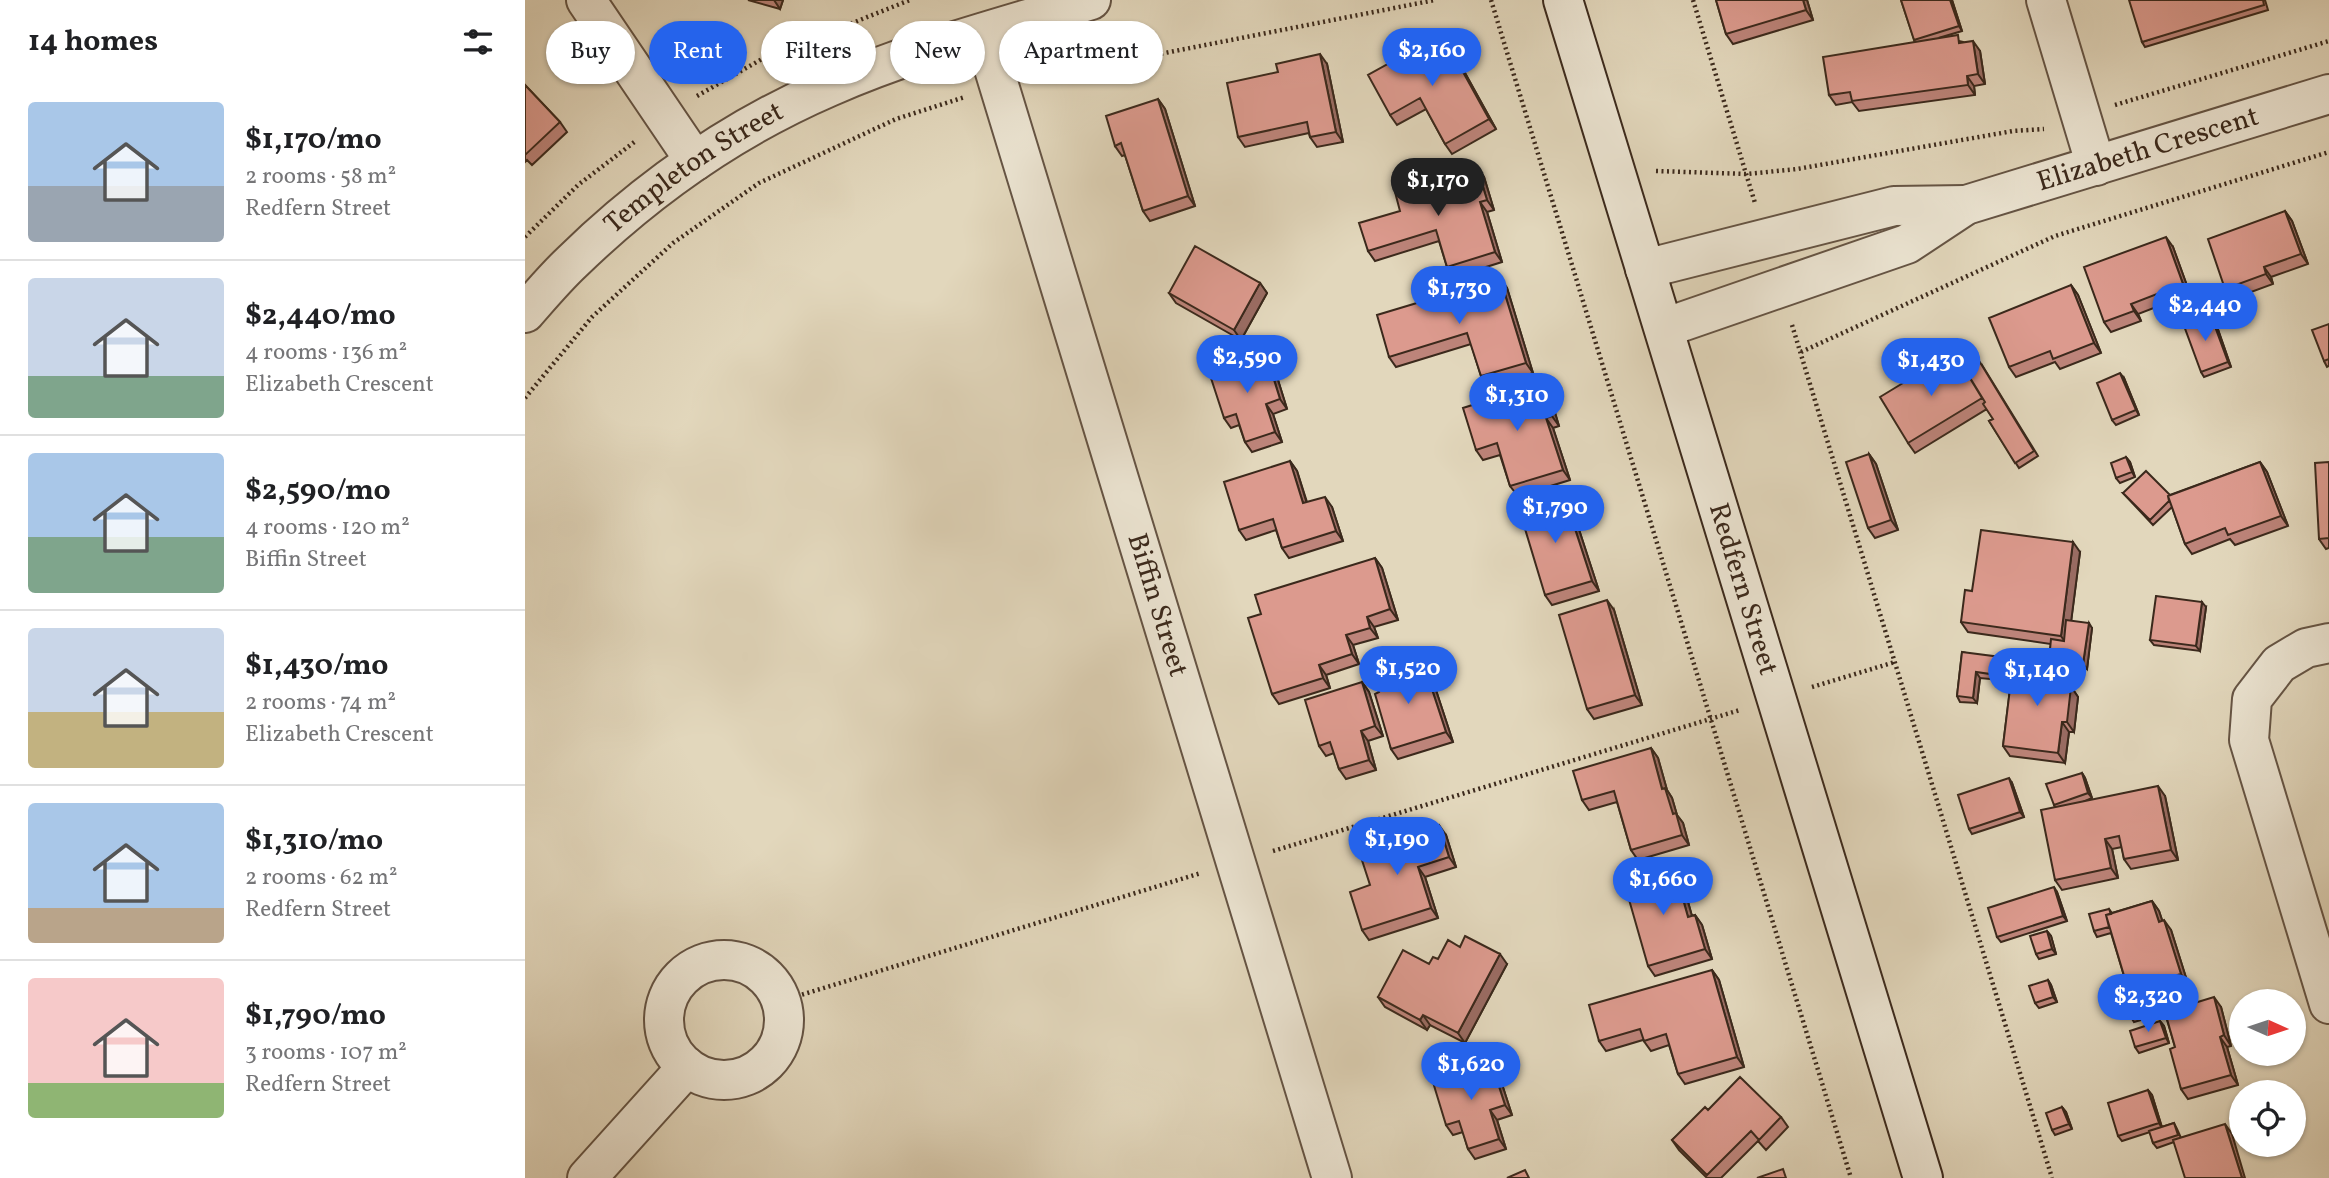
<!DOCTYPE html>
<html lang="en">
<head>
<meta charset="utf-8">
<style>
	:root { --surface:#fff; --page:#f2f2f2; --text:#202124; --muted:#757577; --line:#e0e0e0; --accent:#2563eb }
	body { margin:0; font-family:Vollkorn,serif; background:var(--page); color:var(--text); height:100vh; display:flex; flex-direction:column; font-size:26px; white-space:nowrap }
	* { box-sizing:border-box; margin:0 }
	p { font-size:23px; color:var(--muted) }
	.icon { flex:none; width:38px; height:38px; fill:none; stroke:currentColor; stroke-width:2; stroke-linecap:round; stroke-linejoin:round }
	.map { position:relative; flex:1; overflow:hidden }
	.panel { display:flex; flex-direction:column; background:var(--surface); width:525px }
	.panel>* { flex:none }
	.banner { position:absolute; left:21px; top:21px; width:665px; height:63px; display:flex; gap:14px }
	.needle { width:46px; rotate:93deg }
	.buttons { position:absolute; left:1704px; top:989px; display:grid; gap:14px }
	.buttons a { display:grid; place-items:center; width:77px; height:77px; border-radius:50%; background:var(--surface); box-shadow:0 2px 5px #0004; font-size:35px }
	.price { position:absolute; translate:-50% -60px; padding:0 16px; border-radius:24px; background:var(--accent); color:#fff; font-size:23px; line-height:46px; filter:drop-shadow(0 2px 4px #0008) }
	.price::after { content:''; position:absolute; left:50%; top:42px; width:21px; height:16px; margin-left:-10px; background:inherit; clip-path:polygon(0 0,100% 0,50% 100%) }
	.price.current { background:#222; color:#fff }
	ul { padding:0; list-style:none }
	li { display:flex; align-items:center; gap:21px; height:175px; padding:0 28px }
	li+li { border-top:2px solid var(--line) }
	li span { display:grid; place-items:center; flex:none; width:196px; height:140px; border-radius:7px; color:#555 }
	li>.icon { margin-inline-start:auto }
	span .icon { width:84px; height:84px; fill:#fffc; stroke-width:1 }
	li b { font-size:30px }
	h2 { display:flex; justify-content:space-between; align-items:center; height:84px; padding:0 28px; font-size:30px }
	.pill { padding:0 24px; border-radius:32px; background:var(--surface); box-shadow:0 2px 5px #0004; font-size:24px; line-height:63px }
	.pill.current { background:var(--accent); color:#fff }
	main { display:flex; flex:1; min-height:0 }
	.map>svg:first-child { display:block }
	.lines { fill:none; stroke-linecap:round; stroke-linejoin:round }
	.minor-casing { stroke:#655444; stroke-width:42 }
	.tertiary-casing { stroke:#655444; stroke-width:42 }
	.secondary-casing { stroke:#3b291c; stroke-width:42 }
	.path { stroke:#3b291c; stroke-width:4.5; stroke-dasharray:2 3.5; stroke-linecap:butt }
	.minor { stroke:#ece5d3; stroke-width:38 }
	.tertiary { stroke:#ece5d3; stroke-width:38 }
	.secondary { stroke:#ece5d3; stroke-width:38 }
	.wall { fill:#bd847a; stroke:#3b291c; stroke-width:2 }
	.shaded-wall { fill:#9a6c63; stroke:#3b291c; stroke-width:2 }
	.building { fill:#dc9a8e; stroke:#3b291c; stroke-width:2 }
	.labels { text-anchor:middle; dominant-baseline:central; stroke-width:7; stroke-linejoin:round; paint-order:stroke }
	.street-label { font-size:28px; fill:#3b291c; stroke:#ece5d3 }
</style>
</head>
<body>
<main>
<section class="panel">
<h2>14 homes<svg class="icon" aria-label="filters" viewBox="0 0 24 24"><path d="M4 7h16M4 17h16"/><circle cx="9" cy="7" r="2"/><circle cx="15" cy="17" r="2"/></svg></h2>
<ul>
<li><span style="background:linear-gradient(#a9c7e8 60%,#9aa5b1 0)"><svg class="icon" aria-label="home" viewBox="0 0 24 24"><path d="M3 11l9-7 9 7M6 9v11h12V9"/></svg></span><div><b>$1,170/mo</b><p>2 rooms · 58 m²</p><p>Redfern Street</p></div></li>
<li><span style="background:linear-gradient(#c9d6e8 70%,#7fa58c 0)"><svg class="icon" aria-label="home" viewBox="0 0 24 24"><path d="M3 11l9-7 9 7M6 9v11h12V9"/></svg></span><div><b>$2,440/mo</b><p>4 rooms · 136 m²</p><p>Elizabeth Crescent</p></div></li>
<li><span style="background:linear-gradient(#a9c7e8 60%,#7fa58c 0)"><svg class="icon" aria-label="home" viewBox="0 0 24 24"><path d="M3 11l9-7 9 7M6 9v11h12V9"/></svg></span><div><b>$2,590/mo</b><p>4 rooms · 120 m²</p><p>Biffin Street</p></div></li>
<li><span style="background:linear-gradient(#c9d6e8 60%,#c2b280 0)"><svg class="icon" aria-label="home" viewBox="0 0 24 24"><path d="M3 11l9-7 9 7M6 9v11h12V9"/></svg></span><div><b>$1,430/mo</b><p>2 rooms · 74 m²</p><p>Elizabeth Crescent</p></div></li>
<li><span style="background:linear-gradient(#a9c7e8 75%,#b9a48a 0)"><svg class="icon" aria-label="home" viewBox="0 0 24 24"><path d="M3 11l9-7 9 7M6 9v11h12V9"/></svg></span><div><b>$1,310/mo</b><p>2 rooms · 62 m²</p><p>Redfern Street</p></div></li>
<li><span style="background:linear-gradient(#f6c9c9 75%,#8fb573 0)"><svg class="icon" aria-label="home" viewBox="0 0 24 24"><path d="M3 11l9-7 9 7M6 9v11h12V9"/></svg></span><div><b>$1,790/mo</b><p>3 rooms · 107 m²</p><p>Redfern Street</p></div></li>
</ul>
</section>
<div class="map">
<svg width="1804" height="1178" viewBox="0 0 1804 1178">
	<rect width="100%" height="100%" fill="#e2d7bc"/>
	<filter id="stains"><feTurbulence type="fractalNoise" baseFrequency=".00286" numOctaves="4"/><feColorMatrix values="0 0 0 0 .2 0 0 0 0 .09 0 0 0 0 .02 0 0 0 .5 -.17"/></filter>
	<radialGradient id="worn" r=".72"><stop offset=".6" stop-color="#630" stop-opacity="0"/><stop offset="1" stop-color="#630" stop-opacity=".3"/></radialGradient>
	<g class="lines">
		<g class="minor-casing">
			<g id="minor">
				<path d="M61,0L170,161"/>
				<path d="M1521,0L1571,166"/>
				<path id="s1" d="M458,33L807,1178"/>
				<path d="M1120,269L1369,206L1441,205"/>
				<path id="s2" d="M1139,328L1382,244L1441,205L1804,94"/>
				<path d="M1804,643L1781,648L1754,664L1727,699L1724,740L1804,1004"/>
				<circle cx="199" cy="1020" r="60"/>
				<path d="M62,1178L162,1067"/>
			</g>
		</g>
		<g class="tertiary-casing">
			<g id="tertiary">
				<path id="s3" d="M0,313C15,296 30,278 47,262C121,190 209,128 304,87C388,50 479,27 566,0"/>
			</g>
		</g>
		<g class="secondary-casing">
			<g id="secondary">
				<path id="s4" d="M1038,0L1398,1178"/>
			</g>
		</g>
		<path class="path" d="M966,0L1326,1178
			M1168,0L1230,203
			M512,78L910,0
			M172,96L237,59L385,0
			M1590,105L1804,41
			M1131,171L1222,174L1272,169L1488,131L1519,129
			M0,237L53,185L112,140
			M1267,325L1527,1178
			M1276,352L1530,236L1804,152
			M0,398L67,317L148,243L234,183L371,119L440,97
			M1287,687L1370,662
			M748,851L1215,710
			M256,1001L676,873"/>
		<use href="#minor" class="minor"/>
		<use href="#tertiary" class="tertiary"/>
		<use href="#secondary" class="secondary"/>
	</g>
	<path class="wall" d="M223,0H258L255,9Z
		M1191,0H1282L1288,20L1208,44L1201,34Z
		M1376,0H1427L1437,31L1417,37L1438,42L1455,51L1460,84L1449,86L1450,95L1334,111L1327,102L1311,105L1304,95L1390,42Z
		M1740,0L1743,10L1620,47L1617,42Z
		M917,34L924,44L971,129L927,154L920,144L901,109L872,125L865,115Z
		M802,64L818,142L792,147L785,137L784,133L720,147L713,137Z
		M0,85L35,122L42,132L7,165L2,160L0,162Z
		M633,99L640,109L670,206L625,221L618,211L600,155L597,156L590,146Z
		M952,167L959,177L969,210L962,212L977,262L929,277L922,267L914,241L850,261L843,251L875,211Z
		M1760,211L1767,221L1783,264L1746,277L1748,284L1707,299L1700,289Z
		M1648,247L1665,294L1613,314L1616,321L1586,332L1579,322Z
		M975,278L982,288L1008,373L963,387L956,376L946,344L871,367L864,357Z
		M735,283L742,293L716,340L651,303L644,293Z
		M1546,285L1553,295L1576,353L1535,369L1530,362L1491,377L1484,367Z
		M1685,313L1689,318L1706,367L1679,377L1676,372Z
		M1804,324V366L1802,367L1799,361Z
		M748,364L762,409L748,414L757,442L727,452L720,442L714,425L706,428L699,418Z
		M1457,365L1513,456L1494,468L1464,421L1468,419L1462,409L1390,453L1383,443Z
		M1599,378L1614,415L1591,425L1587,420Z
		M1024,393L1034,426L1028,428L1045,480L993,496L985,486L975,455L958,460L951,450Z
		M1344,454L1351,464L1373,530L1350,538L1343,528Z
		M1601,457L1605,462L1610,477L1595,483L1591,478Z
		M765,461L772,471L782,502L807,507L818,541L764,558L757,548L751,530L721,540L714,530Z
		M1735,462L1742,472L1763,526L1710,545L1705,539L1667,554L1660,544L1647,507L1628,525L1598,493L1645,495Z
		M1804,462V548L1801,549L1794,539Z
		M1039,495L1046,505L1074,591L1027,605L1020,595Z
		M1555,552L1546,621L1567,628L1562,669L1527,665L1524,660L1526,644L1443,632L1436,622L1447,591Z
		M850,558L857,568L873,620L849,627L853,638L828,645L834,664L801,675L805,688L754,704L747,694L736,614Z
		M1681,607L1675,651L1629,645L1625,640Z
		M1089,610L1117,705L1069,719L1062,709Z
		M1437,652L1495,665L1543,671L1550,681L1549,691L1553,697L1549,732H1544L1540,763L1485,756L1478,746L1486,681L1455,678L1452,703L1435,702L1432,696Z
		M898,662L905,672L928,742L873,759L866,749L854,692Z
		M837,682L844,692L858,736L843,741L851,770L821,779L814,769L809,753L801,756L794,746Z
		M1126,748L1133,758L1142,790L1147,798L1152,815L1158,823L1164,845L1113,860L1106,850L1092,802L1064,810L1057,800Z
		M1557,773L1560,778L1567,798L1558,802L1640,796L1653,860L1606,869L1599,859L1597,847L1587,849L1593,878L1537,890L1530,880V807L1529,805Z
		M1487,783L1499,817L1447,834L1444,829Z
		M921,835L931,867L900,877L913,918L844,940L837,930L845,885Z
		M1149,867L1156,877L1167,916L1170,915L1177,925L1187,959L1130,976L1123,966Z
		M1532,892L1542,921L1476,942L1472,937Z
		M1627,901L1634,911L1637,920L1646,930L1663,984L1642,990L1648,1010L1696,1007L1706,1046L1702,1047L1713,1085L1663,1099L1656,1089L1650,1047L1640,1013L1609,1022L1606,1017L1607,994L1603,989L1586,933L1572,937L1569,931L1584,909L1587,913Z
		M1522,931L1526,936L1531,954L1514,959L1511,954Z
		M935,947L982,964L940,1043L905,1025L902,1030L860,1007L853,997L904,964Z
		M1187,970L1194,980L1219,1067L1160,1084L1153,1074L1144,1045L1126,1051L1118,1040L1081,1051L1074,1041Z
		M1523,980L1526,985L1532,1002L1514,1008L1510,1003Z
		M1635,1021L1639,1026L1644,1043L1614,1053L1610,1047Z
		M966,1062L973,1072L987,1115L972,1120L981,1149L950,1159L943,1149L938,1132L928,1135L921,1125Z
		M1623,1090L1627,1095L1637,1127L1649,1123L1652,1129L1656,1138L1707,1134L1649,1142L1632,1148L1628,1143L1625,1132L1597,1141L1593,1136Z
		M1537,1107L1541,1112L1547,1129L1530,1135L1527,1130Z
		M1183,1110L1256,1117L1263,1127L1241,1150L1233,1141L1196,1178H1182L1154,1150L1147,1140Z"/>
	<path class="shaded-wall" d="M249,0H258L255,9Z
		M1278,0H1282L1288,20L1281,10Z
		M1425,0H1427L1437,31L1434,26Z
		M917,34L924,44L971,129L964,119Z
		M1448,41L1455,51L1460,84L1453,74Z
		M795,54L802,64L818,142L811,132Z
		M1442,76L1449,86L1450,95L1443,85Z
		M633,99L640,109L670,206L663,196Z
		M952,167L959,177L969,210L962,200Z
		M955,202L962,212L977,262L970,252Z
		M1760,211L1767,221L1783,264L1776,254Z
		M1641,237L1648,247L1665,294L1658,284Z
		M1739,267L1746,277L1748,284L1741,274Z
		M975,278L982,288L1008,373L1001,363Z
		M735,283L742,293L716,340L709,330Z
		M1546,285L1553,295L1576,353L1569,343Z
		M1606,304L1613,314L1616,321L1609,311Z
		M1685,313L1689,318L1706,367L1703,362Z
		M741,354L748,364L762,409L755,399Z
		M1595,373L1599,378L1614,415L1611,410Z
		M1017,383L1024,393L1034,426L1027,416Z
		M741,404L748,414L757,442L750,432Z
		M1021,418L1028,428L1045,480L1038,470Z
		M1344,454L1351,464L1373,530L1366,520Z
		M1601,457L1605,462L1610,477L1607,472Z
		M765,461L772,471L785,514L778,503Z
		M1735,462L1742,472L1763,526L1756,516Z
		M1039,495L1046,505L1074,591L1067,581Z
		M800,497L807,507L818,541L811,531Z
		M1548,542L1555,552L1543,646L1536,636Z
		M850,558L857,568L873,620L865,609Z
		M1082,600L1089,610L1117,705L1110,695Z
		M1677,602L1681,607L1675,651L1671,646Z
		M842,617L849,627L853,638L845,628Z
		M1564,623L1567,628L1562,669L1558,664Z
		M821,635L828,645L834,664L827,654Z
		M898,662L905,672L928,742L921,732Z
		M794,665L801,675L805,688L798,678Z
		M1543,671L1550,681L1549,691L1553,697L1549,732L1542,722L1541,687Z
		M1451,672L1455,678L1452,703L1448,698Z
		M837,682L844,692L858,736L850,726Z
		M1537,722L1544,732L1540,763L1533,753Z
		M836,731L843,741L851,770L844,760Z
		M1126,748L1133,758L1142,790L1147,798L1152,815L1158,823L1164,845L1157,835L1137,789Z
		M1557,773L1560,778L1567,798L1563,793Z
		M1484,778L1487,783L1499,817L1495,812Z
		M1633,786L1640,796L1653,860L1646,850Z
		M914,825L921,835L931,867L924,857Z
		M1580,839L1587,849L1593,878L1586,868Z
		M893,867L900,877L913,918L906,908Z
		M1149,867L1156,877L1170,927L1163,917Z
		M1529,887L1532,892L1542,921L1538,916Z
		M1627,901L1634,911L1641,932L1634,922Z
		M1170,915L1177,925L1187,959L1180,949Z
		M1639,920L1646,930L1663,984L1656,974Z
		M1522,931L1526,936L1531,954L1527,949Z
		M975,954L982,964L940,1043L933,1033Z
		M1187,970L1194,980L1219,1067L1212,1057Z
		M1523,980L1526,985L1532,1002L1528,997Z
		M1638,985L1642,990L1648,1010L1644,1005Z
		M1689,997L1696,1007L1706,1046L1699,1035Z
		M898,1015L905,1025L902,1030L895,1020Z
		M1635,1021L1639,1026L1644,1043L1641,1038Z
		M1695,1037L1702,1047L1713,1085L1706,1075Z
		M966,1062L973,1072L987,1115L980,1105Z
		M1623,1090L1627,1095L1637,1128L1634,1123Z
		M1537,1107L1541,1112L1547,1129L1544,1124Z
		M965,1110L972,1120L981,1149L974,1139Z
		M1700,1124L1707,1134L1720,1178H1717Z"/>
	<path class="building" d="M1191,0H1278L1281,10L1201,34Z
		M1376,0H1425L1434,26L1389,40Z
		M1604,0H1738L1739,5L1617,42Z
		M917,34L964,119L920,144L895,98L865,115L843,75Z
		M1433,35L1434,43L1448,41L1453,74L1442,76L1443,85L1327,101L1325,92L1304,95L1298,57Z
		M795,54L811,132L785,137L782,122L713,137L702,83L753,72L751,64Z
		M0,85L35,122L0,155Z
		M633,99L663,196L618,211L596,143L590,146L581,116Z
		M952,167L962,200L955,202L970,252L922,267L911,230L843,251L834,223L875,211L870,192Z
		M1760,211L1776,254L1739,267L1741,274L1700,289L1683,239Z
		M1641,237L1658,284L1606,304L1609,311L1579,322L1559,267Z
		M670,246L735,283L709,330L644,293Z
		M975,278L1001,363L956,376L942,333L864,357L852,315Z
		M1546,285L1569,343L1528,359L1525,351L1484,367L1464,318Z
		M1685,313L1703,362L1676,372L1658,323Z
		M1804,324V359L1799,361L1787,330Z
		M1429,352L1457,398L1383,443L1355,397Z
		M741,354L755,399L741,404L750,432L720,442L711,414L699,418L684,372Z
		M1453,359L1509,451L1490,463L1464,421L1468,419L1458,404L1460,402L1439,368Z
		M1595,373L1611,410L1587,420L1572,383Z
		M1017,383L1027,416L1021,418L1038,470L985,486L972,443L951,450L938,408Z
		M1344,454L1366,520L1343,528L1321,462Z
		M1601,457L1607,472L1591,478L1586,463Z
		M765,461L778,503L800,497L811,531L757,548L748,519L714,530L699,482Z
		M1735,462L1756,516L1703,535L1700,528L1660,544L1643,496Z
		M1804,462V538L1794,539L1790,463Z
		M1621,471L1645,495L1643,496L1644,501L1625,520L1598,493Z
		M1039,495L1067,581L1020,595L994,509Z
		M1456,530L1548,542L1536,636L1436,622L1440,590L1447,591Z
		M850,558L865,609L842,617L845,628L821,635L827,654L794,665L798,678L747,694L723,618L736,614L730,595Z
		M1631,596L1677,602L1671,646L1625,640Z
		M1082,600L1110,695L1062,709L1034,615Z
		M1541,620L1564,623L1558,664L1524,660L1526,639L1539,641Z
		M1437,652L1491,659V664H1488L1486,677L1451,672L1448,698L1432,696Z
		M898,662L921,732L866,749L850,694L854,692L849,678Z
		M1488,664L1543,671L1541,687H1546L1542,722H1537L1533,753L1478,746Z
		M837,682L850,726L836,731L844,760L814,769L805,742L794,746L780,700Z
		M1126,748L1137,789L1140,788L1148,814L1151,813L1157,835L1106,850L1089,791L1057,800L1048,771Z
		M1557,773L1563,793L1529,805L1521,784Z
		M1484,778L1495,812L1444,829L1433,795Z
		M1633,786L1646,850L1599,859L1594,836L1580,839L1586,868L1530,880L1516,810Z
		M914,825L924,857L893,867L906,908L837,930L825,892L845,885L834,851Z
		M1149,867L1163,917L1170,915L1180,949L1123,966L1099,882Z
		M1529,887L1538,916L1472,937L1463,908Z
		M1627,901L1634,922L1639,920L1656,974L1603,989L1581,915Z
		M1584,909L1586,914L1581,915L1584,927L1569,931L1564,914Z
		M1522,931L1527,949L1511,954L1505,936Z
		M940,936L975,954L933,1033L898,1015L895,1020L853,997L878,950L904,964L908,957L913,959L923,940L935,947Z
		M1187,970L1212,1057L1153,1074L1141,1034L1119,1041L1115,1029L1074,1041L1064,1005Z
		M1523,980L1528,997L1510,1003L1504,986Z
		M1638,985L1644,1005L1606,1017L1600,996Z
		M1689,997L1699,1035L1695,1037L1706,1075L1656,1089L1645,1049L1650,1047L1640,1012Z
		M1635,1021L1641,1038L1610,1047L1605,1031Z
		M966,1062L980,1105L965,1110L974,1139L943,1149L934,1121L921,1125L907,1079Z
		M1215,1077L1256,1117L1234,1140L1226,1131L1182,1175L1147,1140L1180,1107L1183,1110Z
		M1623,1090L1634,1123L1593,1136L1583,1103Z
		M1537,1107L1544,1124L1527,1130L1521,1113Z
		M1649,1123L1653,1135L1628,1143L1624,1131Z
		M1700,1124L1717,1178H1660L1648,1140Z
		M1258,1169L1261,1178H1232Z
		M1000,1170L1004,1178H982Z"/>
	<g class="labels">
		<g class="street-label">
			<text stroke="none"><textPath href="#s2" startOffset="518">Elizabeth Crescent</textPath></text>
			<text stroke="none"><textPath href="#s3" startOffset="224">Templeton Street</textPath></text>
			<text stroke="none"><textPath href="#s4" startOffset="616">Redfern Street</textPath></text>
			<text stroke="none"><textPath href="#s1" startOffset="598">Biffin Street</textPath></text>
		</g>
	</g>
	<rect width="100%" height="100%" filter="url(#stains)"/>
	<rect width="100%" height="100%" fill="url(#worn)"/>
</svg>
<div class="buttons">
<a><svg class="needle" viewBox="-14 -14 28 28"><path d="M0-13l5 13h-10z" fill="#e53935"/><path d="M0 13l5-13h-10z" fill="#757577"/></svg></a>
<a><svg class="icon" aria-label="locate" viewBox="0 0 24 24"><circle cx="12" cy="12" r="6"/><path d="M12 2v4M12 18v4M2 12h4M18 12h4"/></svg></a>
</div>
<b class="price" style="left:907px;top:88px">$2,160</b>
<b class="price current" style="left:913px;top:218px">$1,170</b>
<b class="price" style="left:934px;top:326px">$1,730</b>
<b class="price" style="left:1680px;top:343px">$2,440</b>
<b class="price" style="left:722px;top:395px">$2,590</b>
<b class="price" style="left:1406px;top:398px">$1,430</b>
<b class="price" style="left:992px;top:433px">$1,310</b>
<b class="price" style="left:1030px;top:545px">$1,790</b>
<b class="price" style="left:883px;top:706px">$1,520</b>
<b class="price" style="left:1512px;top:708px">$1,140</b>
<b class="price" style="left:872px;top:877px">$1,190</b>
<b class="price" style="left:1138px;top:917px">$1,660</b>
<b class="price" style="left:1623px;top:1034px">$2,320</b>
<b class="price" style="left:946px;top:1102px">$1,620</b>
<div class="banner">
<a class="pill">Buy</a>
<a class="pill current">Rent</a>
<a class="pill">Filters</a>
<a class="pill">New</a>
<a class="pill">Apartment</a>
</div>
</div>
</main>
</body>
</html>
